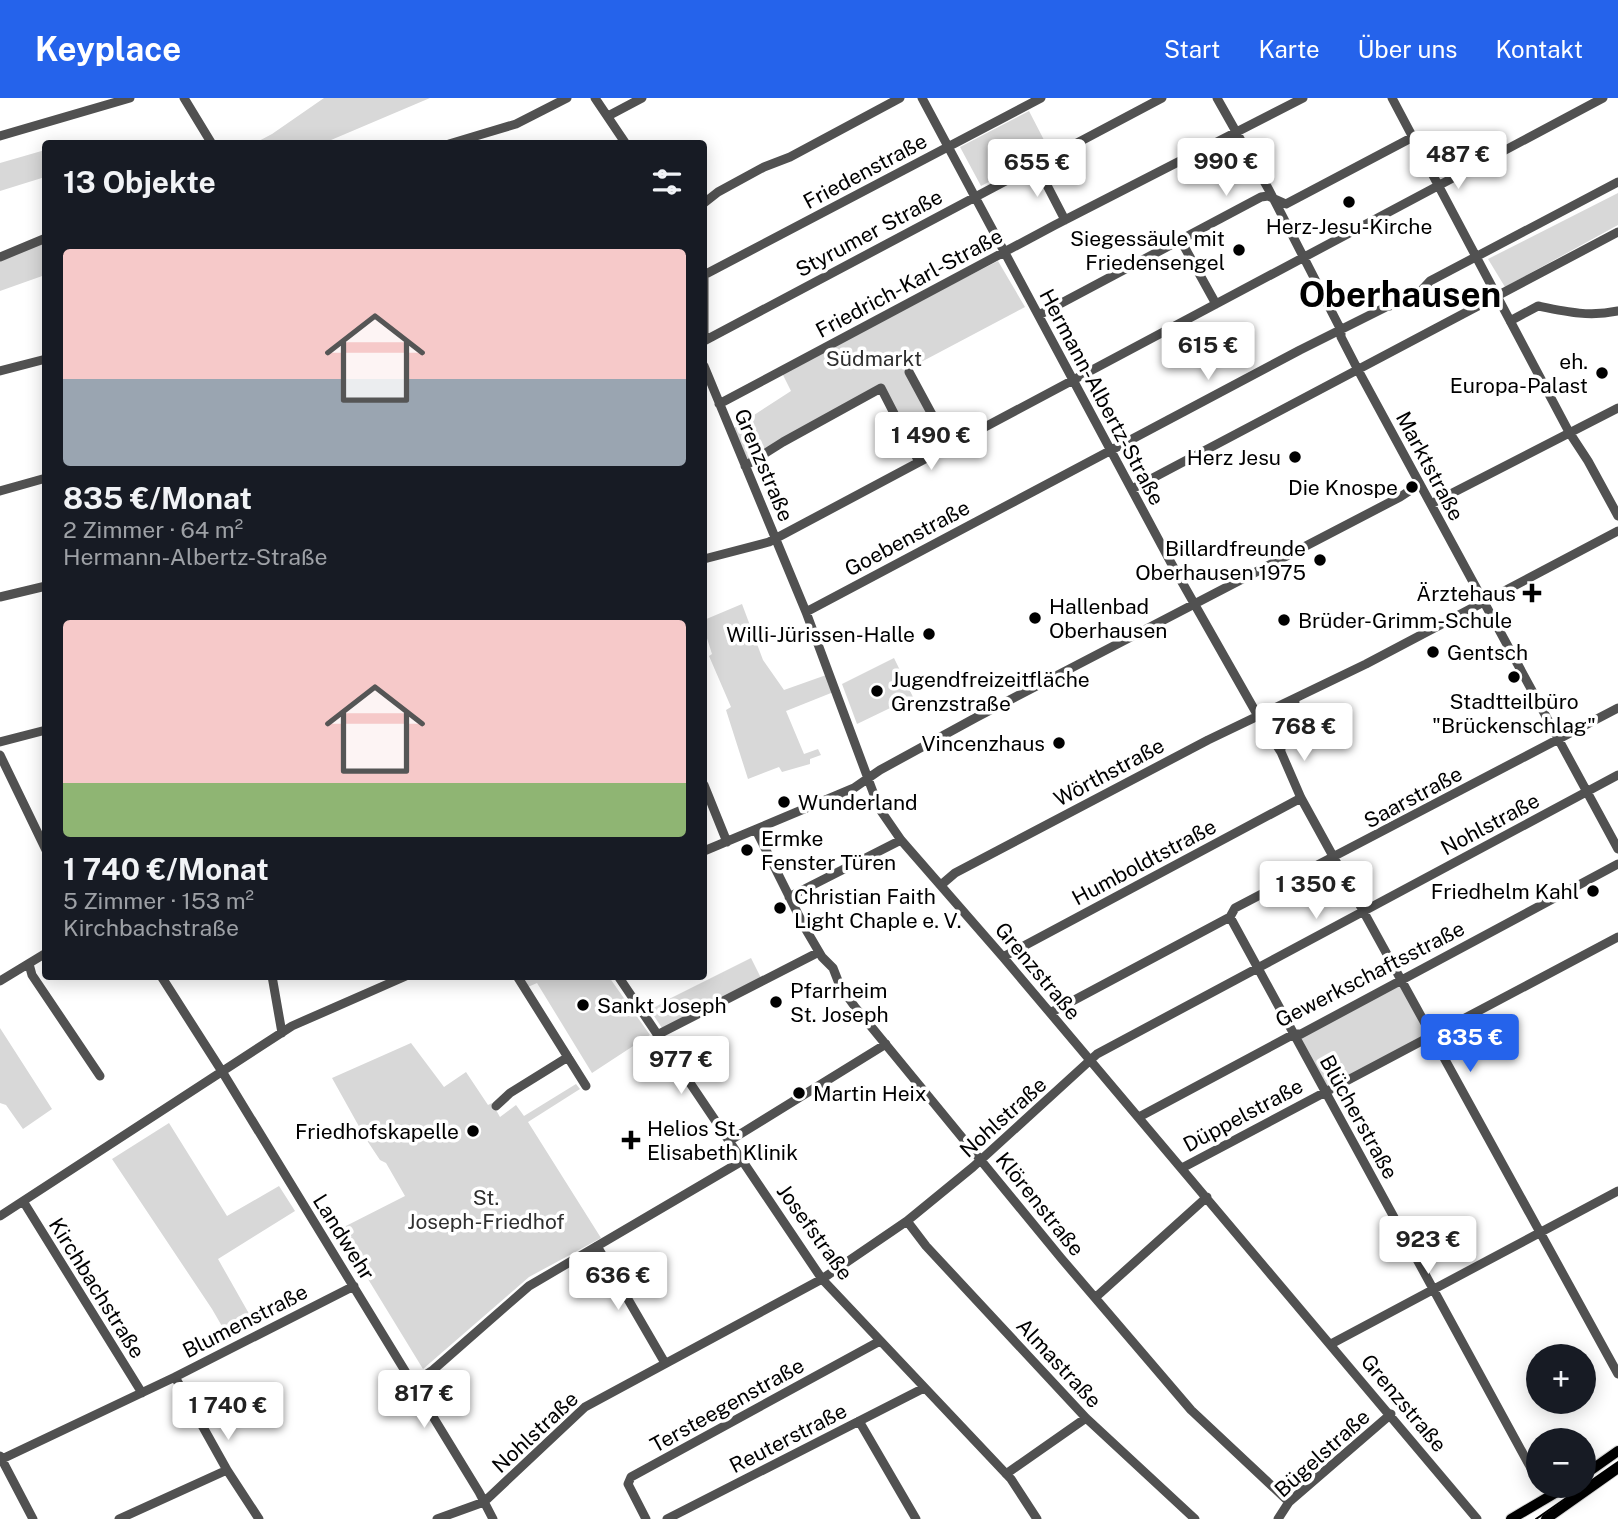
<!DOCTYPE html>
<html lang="de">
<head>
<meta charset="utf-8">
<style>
	:root { --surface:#171b24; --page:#242831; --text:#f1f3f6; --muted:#9ea1a6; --accent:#2563eb }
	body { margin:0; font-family:"Public Sans",sans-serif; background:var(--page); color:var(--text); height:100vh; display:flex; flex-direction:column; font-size:26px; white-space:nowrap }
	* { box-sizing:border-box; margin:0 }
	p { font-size:23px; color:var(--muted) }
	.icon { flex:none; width:38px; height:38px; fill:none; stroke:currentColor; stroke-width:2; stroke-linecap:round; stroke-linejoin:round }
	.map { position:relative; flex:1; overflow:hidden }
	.drawer { position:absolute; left:42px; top:42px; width:665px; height:840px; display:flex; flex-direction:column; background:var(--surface); border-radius:7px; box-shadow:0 4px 18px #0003 }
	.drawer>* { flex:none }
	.fabs { position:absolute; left:1526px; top:1246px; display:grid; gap:14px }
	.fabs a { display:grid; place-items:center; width:70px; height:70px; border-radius:50%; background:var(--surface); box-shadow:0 4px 18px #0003; font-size:35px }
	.price { position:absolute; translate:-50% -60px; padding:0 16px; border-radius:7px; background:#fff; color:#222; font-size:23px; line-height:46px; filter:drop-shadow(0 2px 4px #0008) }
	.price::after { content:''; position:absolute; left:50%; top:42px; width:21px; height:16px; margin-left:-10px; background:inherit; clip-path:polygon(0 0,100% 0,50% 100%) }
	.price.active { background:var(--accent); color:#fff }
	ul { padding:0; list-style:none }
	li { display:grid; align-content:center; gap:14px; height:371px; padding:0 21px }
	li span { display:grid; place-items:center; height:217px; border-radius:7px; color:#555 }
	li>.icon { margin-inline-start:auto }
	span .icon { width:126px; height:126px; fill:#fffc; stroke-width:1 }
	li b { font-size:30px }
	h2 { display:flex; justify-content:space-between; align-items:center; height:84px; padding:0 21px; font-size:30px }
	header { display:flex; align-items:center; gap:42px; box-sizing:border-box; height:98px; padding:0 35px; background:var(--accent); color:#fff }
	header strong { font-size:33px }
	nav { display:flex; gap:38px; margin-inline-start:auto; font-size:24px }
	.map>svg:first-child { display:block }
	.green { fill:#d8d8d8 }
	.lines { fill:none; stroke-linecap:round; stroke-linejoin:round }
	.major-casing { stroke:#dbdbdb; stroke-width:12 }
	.minor { stroke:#515151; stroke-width:9 }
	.major { stroke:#000; stroke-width:10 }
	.tram { stroke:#000; stroke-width:2 }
	.poi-dot { fill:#000; stroke:#fff; stroke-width:2.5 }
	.labels { text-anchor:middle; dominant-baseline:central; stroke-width:7; stroke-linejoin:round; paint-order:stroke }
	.street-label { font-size:21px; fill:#000; stroke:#fff }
	.poi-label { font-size:21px; fill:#000; stroke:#fff; text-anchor:start }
	.park-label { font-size:21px; fill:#2f2f2f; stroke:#fff }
	.town-label { font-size:35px; font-weight:bold; fill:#000; stroke:#fff }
</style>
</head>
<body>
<header>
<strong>Keyplace</strong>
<nav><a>Start</a><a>Karte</a><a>Über uns</a><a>Kontakt</a></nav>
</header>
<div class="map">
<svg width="1618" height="1421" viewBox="0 0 1618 1421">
	<rect width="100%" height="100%" fill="#fff"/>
	<path class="green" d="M324,0H430L324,45H255L272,36Z
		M1029,13L1044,42L1019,54L1025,65L981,88L960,49Z
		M45,52V79L0,93V65Z
		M1618,95V127L1505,189L1488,161Z
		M45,140V177L0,193V159Z
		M998,163L1025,209L906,272L946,345L919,364L881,290L745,368L731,332L791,293L781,273Z
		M742,506L763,562L784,592L829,576L836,593L786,613L804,656L818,651L821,657L810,661V666L782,674L779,669L748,681L726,612L731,609L709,558L712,556L704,531V522Z
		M894,560L913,599L857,626L842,586Z
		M751,860L761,880L662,930L650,912L671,900Z
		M522,879H609L650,937L592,975L537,885L528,889Z
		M1401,882L1432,937L1325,993L1294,936Z
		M0,930L52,1011L23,1031L6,1007L0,1005Z
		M411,945L444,989L466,974L488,1007L492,1005L500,1019L516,1007L524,1018L576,986L580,991L528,1024L601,1140L529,1179L423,1271L338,1132L405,1098L386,1065L380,1062L366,1041L332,980Z
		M169,1025L227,1118L279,1088L295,1113L218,1161L256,1228L230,1242L212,1211L112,1061Z"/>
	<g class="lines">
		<g class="major-casing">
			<path id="major" d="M1584,1377L1618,1353
				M1511,1421L1567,1388
				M1546,1421L1618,1370"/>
		</g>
		<path class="minor" d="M184,0L212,46
			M595,0L626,46
			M922,0L1170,463L1258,618L1281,654L1301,700L1618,1276
			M1217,0L1269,92L1341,232V239L1358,272L1618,751
			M1392,0L1569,334L1588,363L1618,418
			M608,18L642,0
			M0,38L130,0
			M449,46L516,26L567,0
			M1036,66L1065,122
			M704,105L718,94L764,69L790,59L900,0
			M1180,141L1216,206
			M0,159L46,140
			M704,175V239
			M704,177L1041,0
			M1039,217L1261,99L1268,98L1286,106L1413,39
			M1510,223L1538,208C1567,214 1589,219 1618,213
			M704,243L1162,0
			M704,268L806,514L873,694L881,713L901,742L1003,859L1477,1421
			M0,273L46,261
			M909,274L949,348
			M719,306L1055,127L1303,0
			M745,368L783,344L881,290L919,364
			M1132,391L1618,134
			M0,393L46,380
			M1431,406L1618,310
			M704,461L769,444L1603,0
			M0,499L46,488
			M806,514L1300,252L1386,209L1402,205L1417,197L1430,183L1618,84
			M0,644L46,632
			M1281,652V626L1295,604
			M0,657L46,752
			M704,687L727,744
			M756,732L805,830L822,859L833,870L840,888L855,909L1061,1160L1191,1312L1289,1404
			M704,753L854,690L880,672L977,619L1400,399L1420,386
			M941,787L955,775L1208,642L1366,566L1618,433
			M789,799L901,742
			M1230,819L1538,1383
			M1003,859L1301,700
			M29,866L32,877L100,978
			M161,878L223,975L479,1394L493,1421
			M272,878L282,935
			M517,878L586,988
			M618,878L822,1181L1011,1381L1037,1421
			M0,883L46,855
			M1050,915L1230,819L1235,810L1618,610
			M657,937L819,854
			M496,1008L510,995L568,959
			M1139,1019L1281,943L1294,936H1301L1618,766
			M729,1043L886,946
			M1182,1070L1618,839
			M23,1103L142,1295
			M0,1118L292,928L406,878
			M907,1123L926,1148L1086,1320L1195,1421
			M597,1148L665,1265
			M1096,1199L1207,1099
			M1331,1246L1618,1093
			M175,1279L227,1372L259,1421
			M413,1285L433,1272L529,1188L742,1063
			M859,1323L916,1421
			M0,1358L33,1421
			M0,1362L175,1279L354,1188
			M1006,1376L1086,1320
			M119,1421L227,1372
			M437,1421L484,1404L585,1309L822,1181L907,1123L973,1069L1097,956L1618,677
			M646,1421L628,1386L631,1379L880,1243
			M667,1421L924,1290
			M1278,1421L1289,1404L1391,1316"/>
		<use href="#major" class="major"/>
		<path class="tram" d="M1536,1421L1618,1364"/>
	</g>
	<g class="poi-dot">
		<circle cx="1349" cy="104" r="7"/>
		<circle cx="1239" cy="152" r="7"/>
		<circle cx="1602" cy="275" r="7"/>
		<circle cx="1295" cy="359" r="7"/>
		<circle cx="1412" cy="389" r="7"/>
		<circle cx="1320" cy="462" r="7"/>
		<path d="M1528.5 484.5h7v7h7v7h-7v7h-7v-7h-7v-7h7z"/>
		<circle cx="1035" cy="520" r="7"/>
		<circle cx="1284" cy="522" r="7"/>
		<circle cx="929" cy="536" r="7"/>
		<circle cx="1433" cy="554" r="7"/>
		<circle cx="1514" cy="579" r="7"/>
		<circle cx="877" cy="593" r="7"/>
		<circle cx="1059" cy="645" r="7"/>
		<circle cx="784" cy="704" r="7"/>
		<circle cx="747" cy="752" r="7"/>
		<circle cx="1593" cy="793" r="7"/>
		<circle cx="780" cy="810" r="7"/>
		<circle cx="776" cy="904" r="7"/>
		<circle cx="583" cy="907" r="7"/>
		<circle cx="799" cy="995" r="7"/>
		<circle cx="473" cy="1033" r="7"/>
		<path d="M627.5 1031.5h7v7h7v7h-7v7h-7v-7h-7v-7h7z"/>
	</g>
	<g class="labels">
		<g class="street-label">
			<text transform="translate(865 73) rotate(-28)">Friedenstraße</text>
			<text transform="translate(869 135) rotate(-28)">Styrumer Straße</text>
			<text transform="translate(909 185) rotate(-28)">Friedrich-Karl-Straße</text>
			<text transform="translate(1102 299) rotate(62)">Hermann-Albertz-Straße</text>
			<text transform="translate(764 367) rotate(67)">Grenzstraße</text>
			<text transform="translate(1430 368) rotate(62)">Marktstraße</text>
			<text transform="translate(907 440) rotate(-28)">Goebenstraße</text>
			<text transform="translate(1109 674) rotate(-28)">Wörthstraße</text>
			<text transform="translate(1413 699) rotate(-28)">Saarstraße</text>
			<text transform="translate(1490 726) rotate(-28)">Nohlstraße</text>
			<text transform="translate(1144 764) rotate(-28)">Humboldtstraße</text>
			<text transform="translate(1038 873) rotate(50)">Grenzstraße</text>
			<text transform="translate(1370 876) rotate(-27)">Gewerkschaftsstraße</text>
			<text transform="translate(1243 1017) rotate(-28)">Düppelstraße</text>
			<text transform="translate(1003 1019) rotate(-42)">Nohlstraße</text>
			<text transform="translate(1359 1019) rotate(61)">Blücherstraße</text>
			<text transform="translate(1040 1106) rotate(51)">Klörenstraße</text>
			<text transform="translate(815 1134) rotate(54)">Josefstraße</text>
			<text transform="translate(344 1139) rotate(58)">Landwehr</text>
			<text transform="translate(97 1190) rotate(58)">Kirchbachstraße</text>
			<text transform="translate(245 1223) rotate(-27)">Blumenstraße</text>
			<text transform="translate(1059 1265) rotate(47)">Almastraße</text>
			<text transform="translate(1404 1305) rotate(50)">Grenzstraße</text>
			<text transform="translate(727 1307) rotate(-29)">Tersteegenstraße</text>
			<text transform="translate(535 1334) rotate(-43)">Nohlstraße</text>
			<text transform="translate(788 1340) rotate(-27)">Reuterstraße</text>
			<text transform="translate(1322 1355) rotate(-42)">Bügelstraße</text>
		</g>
		<g class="poi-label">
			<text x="1349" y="128" text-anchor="middle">Herz-Jesu-Kirche</text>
			<text x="1225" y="140" text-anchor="end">Siegessäule mit<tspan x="1225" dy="24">Friedensengel</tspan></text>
			<text x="1588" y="263" text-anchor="end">eh.<tspan x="1588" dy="24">Europa-Palast</tspan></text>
			<text x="1281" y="359" text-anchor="end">Herz Jesu</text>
			<text x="1398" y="389" text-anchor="end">Die Knospe</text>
			<text x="1306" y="450" text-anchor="end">Billardfreunde<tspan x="1306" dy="24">Oberhausen 1975</tspan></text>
			<text x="1516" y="495" text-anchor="end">Ärztehaus</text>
			<text x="1049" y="508">Hallenbad<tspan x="1049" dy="24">Oberhausen</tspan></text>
			<text x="1298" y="522">Brüder-Grimm-Schule</text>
			<text x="915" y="536" text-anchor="end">Willi-Jürissen-Halle</text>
			<text x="1447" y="554">Gentsch</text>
			<text x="891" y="581">Jugendfreizeitfläche<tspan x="891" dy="24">Grenzstraße</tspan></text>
			<text x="1514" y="603" text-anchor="middle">Stadtteilbüro<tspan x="1514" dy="24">"Brückenschlag"</tspan></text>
			<text x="1045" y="645" text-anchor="end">Vincenzhaus</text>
			<text x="798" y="704">Wunderland</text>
			<text x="761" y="740">Ermke<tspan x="761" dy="24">Fenster Türen</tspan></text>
			<text x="1579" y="793" text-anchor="end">Friedhelm Kahl</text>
			<text x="794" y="798">Christian Faith<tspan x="794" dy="24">Light Chaple e. V.</tspan></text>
			<text x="790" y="892">Pfarrheim<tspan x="790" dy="24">St. Joseph</tspan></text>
			<text x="597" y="907">Sankt Joseph</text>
			<text x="813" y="995">Martin Heix</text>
			<text x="647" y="1030">Helios St.<tspan x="647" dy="24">Elisabeth Klinik</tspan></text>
			<text x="459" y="1033" text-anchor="end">Friedhofskapelle</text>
		</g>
		<g class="park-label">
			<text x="874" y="260">Südmarkt</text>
			<text x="486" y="1099">St.<tspan x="486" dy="24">Joseph-Friedhof</tspan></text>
		</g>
		<g class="town-label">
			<text x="1400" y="196">Oberhausen</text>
		</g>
	</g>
</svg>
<div class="fabs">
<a>+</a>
<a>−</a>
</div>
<b class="price" style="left:1458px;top:93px">487 €</b>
<b class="price" style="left:1226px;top:100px">990 €</b>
<b class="price" style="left:1037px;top:101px">655 €</b>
<b class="price" style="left:1208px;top:284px">615 €</b>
<b class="price" style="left:931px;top:374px">1 490 €</b>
<b class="price" style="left:1304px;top:665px">768 €</b>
<b class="price" style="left:1316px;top:823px">1 350 €</b>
<b class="price active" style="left:1470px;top:976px">835 €</b>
<b class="price" style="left:681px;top:998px">977 €</b>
<b class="price" style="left:1428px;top:1178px">923 €</b>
<b class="price" style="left:618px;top:1214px">636 €</b>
<b class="price" style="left:424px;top:1332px">817 €</b>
<b class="price" style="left:228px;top:1344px">1 740 €</b>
<section class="drawer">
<h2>13 Objekte<svg class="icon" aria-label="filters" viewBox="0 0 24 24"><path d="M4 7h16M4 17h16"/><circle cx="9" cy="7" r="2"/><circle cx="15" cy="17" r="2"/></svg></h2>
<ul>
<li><span style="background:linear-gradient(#f6c9c9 60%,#9aa5b1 0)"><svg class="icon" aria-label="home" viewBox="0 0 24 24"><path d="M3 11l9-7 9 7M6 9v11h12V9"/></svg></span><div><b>835 €/Monat</b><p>2 Zimmer · 64 m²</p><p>Hermann-Albertz-Straße</p></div></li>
<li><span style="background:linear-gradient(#f6c9c9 75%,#8fb573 0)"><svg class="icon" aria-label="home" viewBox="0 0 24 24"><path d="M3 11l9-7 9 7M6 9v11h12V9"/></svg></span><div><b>1 740 €/Monat</b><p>5 Zimmer · 153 m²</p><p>Kirchbachstraße</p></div></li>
</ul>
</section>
</div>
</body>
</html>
